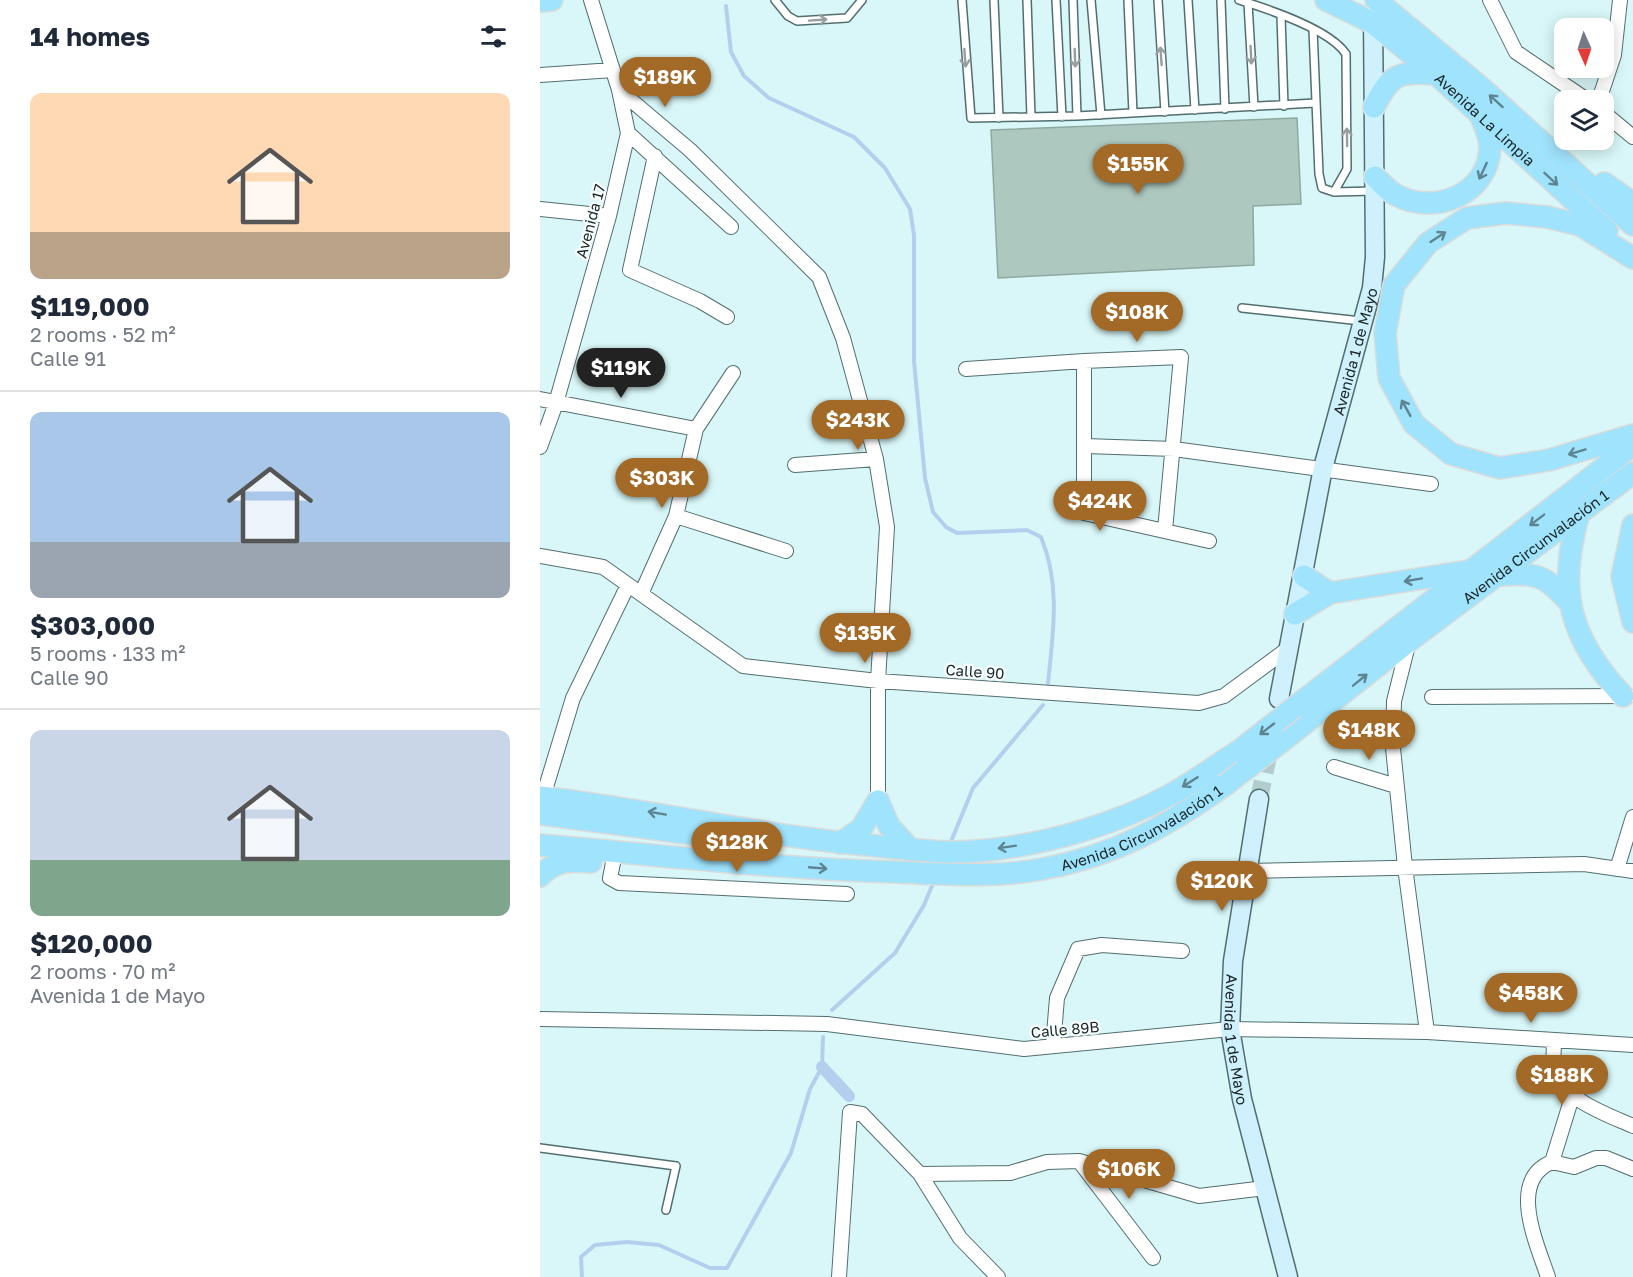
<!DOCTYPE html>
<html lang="en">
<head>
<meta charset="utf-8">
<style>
	:root { --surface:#fff; --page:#f6f6f7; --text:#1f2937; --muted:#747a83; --line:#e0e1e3; --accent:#a26927 }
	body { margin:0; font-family:"Golos Text",sans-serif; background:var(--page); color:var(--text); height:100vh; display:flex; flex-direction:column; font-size:22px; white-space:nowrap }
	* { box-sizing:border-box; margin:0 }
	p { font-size:20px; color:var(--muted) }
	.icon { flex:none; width:33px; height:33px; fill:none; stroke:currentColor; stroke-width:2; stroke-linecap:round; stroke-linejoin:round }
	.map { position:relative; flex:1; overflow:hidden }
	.details { display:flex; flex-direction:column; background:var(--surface); width:540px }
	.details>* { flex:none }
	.needle { width:39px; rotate:177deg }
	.controls { position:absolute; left:1014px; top:18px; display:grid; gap:12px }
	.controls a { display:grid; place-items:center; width:60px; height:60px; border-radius:12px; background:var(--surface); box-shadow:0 3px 15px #0003; font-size:30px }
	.price { position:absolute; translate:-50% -51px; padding:0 14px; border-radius:21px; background:var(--accent); color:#fff; font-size:20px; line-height:39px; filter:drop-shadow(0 2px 3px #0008) }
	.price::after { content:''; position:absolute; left:50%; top:36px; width:18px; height:14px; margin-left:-9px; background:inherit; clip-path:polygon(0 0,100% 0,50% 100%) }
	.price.selected { background:#222; color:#fff }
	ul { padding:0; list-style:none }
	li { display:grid; align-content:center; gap:12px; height:318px; padding:0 30px }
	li+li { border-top:2px solid var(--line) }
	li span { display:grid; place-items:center; height:186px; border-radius:12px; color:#555 }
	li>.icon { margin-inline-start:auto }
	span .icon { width:108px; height:108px; fill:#fffc; stroke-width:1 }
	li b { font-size:26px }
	h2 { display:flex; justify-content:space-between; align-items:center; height:72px; padding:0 30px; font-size:26px }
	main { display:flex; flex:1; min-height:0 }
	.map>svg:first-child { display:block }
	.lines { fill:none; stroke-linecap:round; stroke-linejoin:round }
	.stream { stroke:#b4cfee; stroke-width:4 }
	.canal { stroke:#b4cfee; stroke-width:12 }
	.building { fill:#adc8bf; stroke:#8fa9a0; stroke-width:1.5 }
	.secondary-tunnel { stroke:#b3cdce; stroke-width:18; stroke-dasharray:18 9; stroke-linecap:butt }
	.lane-casing { stroke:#536e6f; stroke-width:10 }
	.street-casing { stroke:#536e6f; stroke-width:16 }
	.secondary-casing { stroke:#536e6f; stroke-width:21 }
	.primary-casing { stroke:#dadcdc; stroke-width:24 }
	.lane { stroke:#fff; stroke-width:7 }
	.street { stroke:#fff; stroke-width:14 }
	.secondary { stroke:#cff1fe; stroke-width:18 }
	.primary { stroke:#a0e3fc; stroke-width:21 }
	.primary-bridge-casing { stroke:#dadcdc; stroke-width:24; stroke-linecap:butt }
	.primary-bridge { stroke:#a0e3fc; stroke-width:21 }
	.oneway { stroke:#989d9d }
	.oneway2 { stroke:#5d8491 }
	.labels { text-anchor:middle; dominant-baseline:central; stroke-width:4.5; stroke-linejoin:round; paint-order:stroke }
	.street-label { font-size:15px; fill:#1a2526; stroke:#f9ffff }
</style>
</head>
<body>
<main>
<section class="details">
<h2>14 homes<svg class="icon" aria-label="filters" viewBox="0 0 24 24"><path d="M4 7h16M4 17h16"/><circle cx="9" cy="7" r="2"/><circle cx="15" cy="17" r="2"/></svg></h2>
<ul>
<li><span style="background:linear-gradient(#ffd9b3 75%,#b9a48a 0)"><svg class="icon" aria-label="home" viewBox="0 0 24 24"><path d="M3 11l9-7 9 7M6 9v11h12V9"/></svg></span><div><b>$119,000</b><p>2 rooms · 52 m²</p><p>Calle 91</p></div></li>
<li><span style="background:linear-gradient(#a9c7e8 70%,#9aa5b1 0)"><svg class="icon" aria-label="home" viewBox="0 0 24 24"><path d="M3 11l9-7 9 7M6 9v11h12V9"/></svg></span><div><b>$303,000</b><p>5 rooms · 133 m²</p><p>Calle 90</p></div></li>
<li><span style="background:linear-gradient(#c9d6e8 70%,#7fa58c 0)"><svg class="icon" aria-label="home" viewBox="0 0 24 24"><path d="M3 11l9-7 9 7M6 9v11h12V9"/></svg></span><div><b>$120,000</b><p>2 rooms · 70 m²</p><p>Avenida 1 de Mayo</p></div></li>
</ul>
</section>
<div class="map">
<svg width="1093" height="1277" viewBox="0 0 1093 1277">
	<rect width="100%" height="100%" fill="#d9f7f8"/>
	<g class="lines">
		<path class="stream" d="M186,6L191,52L204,76L229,98L314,137L345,168L370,209L374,235V361L385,478L393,512L406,527L417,533L487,530L501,537C521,585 513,633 508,683
			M410,844L433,788L503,705
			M292,1010L355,953L384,905L394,881
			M42,1277L41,1257L55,1245L87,1242L119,1245L170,1268H187L251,1153L270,1089L282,1067L283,1037"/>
		<path class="canal" d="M282,1067L309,1096"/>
	</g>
	<path class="building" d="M757,118L761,204L713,206L714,265L458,278L451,130Z"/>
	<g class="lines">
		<path class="secondary-tunnel" d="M719,799L731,742"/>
		<g class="lane-casing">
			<path id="lane" d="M235,0L248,16L257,21L307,18L322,0
				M422,0L431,118L537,116
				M454,0L459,118
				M487,0L491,117
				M516,0L522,117
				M533,0L537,116L775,103
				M551,0L561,115
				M588,0L593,113
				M618,0L625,112
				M648,0L655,110
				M681,0L685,109
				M699,0C728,9 790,29 806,54L807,169L794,192
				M708,3L714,107
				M741,16L744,106
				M773,29L779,174L782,188L794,192L833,191
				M702,308L821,321
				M0,1148L136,1166L126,1210"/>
		</g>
		<g class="street-casing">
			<path id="street" d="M950,0L976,52L1047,100
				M0,75L73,70
				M79,90L150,150L279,277L303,338L336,459L347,527L338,681V801
				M1059,100L1074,55L1080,0
				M1064,113L1093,137
				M88,133L191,227
				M115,156L90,270L160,301L187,317
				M0,209L69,216
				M426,369L544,361
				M0,399L156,429
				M545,446L634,449L891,484
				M0,447L16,403L69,216L88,133L79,90L51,0
				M255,465L336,459
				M136,516L246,551
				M625,530L641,357L544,361V513L669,541
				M0,556L63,567L203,666L338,681L659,703L684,696L749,648
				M101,594L136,516L156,429L193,373
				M892,697L1088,696
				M794,767L856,786
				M3,797L33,698L88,585
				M73,863L70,878L79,883L307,894
				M1077,869L1093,817
				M706,871L1044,864L1093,871
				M0,1019L287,1024L484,1049L690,1029L887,1032L865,867L853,748L854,701L869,641
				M887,1032L1093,1045
				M1014,1041C1014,1051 1012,1065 1016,1074C1027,1101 1068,1115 1093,1126
				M513,1046L517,998L538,949L562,945L642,951
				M539,1161L613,1258
				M1012,1162L1034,1167L1056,1158H1066L1093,1169
				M380,1174L470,1173L507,1162L539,1161L659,1196L725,1188
				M299,1277L310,1112L322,1114L380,1174L420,1238L458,1277
				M1008,1277C997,1244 967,1180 1012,1162L1033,1094"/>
		</g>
		<g class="secondary-casing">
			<g id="secondary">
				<path id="s1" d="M739,699L783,468L832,288L835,257L833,14"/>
				<path id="s2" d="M719,799L693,961L690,1029L702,1099L748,1277"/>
			</g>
		</g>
		<g class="primary-casing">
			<g id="primary">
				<path id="s3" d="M786,0L833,23L896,74L1067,231"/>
				<path d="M836,0L944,90L1093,225"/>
				<path d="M0,1L12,0"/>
				<path d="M834,107C852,72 858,72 896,74"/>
				<path d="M835,177C841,182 848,191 856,195C895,216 949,194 950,147C950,138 944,125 941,116"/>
				<path d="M1064,183L1093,203"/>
				<path d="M1093,258L1040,225L1007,217L966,213L927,218L888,243L854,285L845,333L849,378L874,424L911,454L960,468L1009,460L1093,435"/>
				<path d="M1038,517C1017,592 1030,639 1083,696"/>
				<path d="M1093,525L1082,577L1093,622"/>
				<path d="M959,575C997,573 1004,574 1030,603"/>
				<path d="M764,576L790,593"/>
				<path d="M755,614L790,593L928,571"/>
				<path d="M755,707L1093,445"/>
				<path id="s4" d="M741,742L869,641L1093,473"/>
				<path d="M0,797C110,810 217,835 327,845C367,849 409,855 449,850C511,843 576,824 630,795C654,782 676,765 699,751"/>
				<path d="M338,801L349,826L371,850"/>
				<path d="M0,814L169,836"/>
				<path d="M300,843L321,829L338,801"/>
				<path id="s5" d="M0,845C119,855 238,869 357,872C406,874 454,878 502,869C574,856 626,827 685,785"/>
				<path d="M0,876C15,860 31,860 51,862"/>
			</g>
		</g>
		<use href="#lane" class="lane"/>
		<use href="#street" class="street"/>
		<use href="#secondary" class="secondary"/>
		<use href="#primary" class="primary"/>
		<g class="primary-bridge-casing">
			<path id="primary-bridge" d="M699,751L755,707
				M685,785L741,742"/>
		</g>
		<use href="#primary-bridge" class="primary-bridge"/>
	</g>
	<defs><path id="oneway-shaft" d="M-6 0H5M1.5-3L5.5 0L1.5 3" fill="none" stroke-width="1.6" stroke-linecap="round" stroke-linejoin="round" transform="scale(1.5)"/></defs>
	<g class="oneway">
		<use href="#oneway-shaft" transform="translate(278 20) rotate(-4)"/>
		<use href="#oneway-shaft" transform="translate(711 55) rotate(87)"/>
		<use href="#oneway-shaft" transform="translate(621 56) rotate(-94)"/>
		<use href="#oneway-shaft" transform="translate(425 58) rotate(86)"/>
		<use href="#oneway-shaft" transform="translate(535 58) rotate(88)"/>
		<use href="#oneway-shaft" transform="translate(807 137) rotate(-91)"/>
	</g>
	<g class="oneway2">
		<use href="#oneway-shaft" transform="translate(956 101) rotate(-138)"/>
		<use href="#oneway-shaft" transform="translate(943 171) rotate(115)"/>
		<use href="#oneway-shaft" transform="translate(1011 179) rotate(43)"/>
		<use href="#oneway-shaft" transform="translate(898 237) rotate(-33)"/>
		<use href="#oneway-shaft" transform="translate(866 408) rotate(-119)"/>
		<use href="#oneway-shaft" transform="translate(1037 452) rotate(163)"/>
		<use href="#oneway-shaft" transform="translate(997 520) rotate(143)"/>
		<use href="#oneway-shaft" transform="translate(873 580) rotate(170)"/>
		<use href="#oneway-shaft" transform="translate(820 680) rotate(-39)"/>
		<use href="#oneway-shaft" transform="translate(727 729) rotate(142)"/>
		<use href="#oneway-shaft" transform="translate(650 782) rotate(148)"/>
		<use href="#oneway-shaft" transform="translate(117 813) rotate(-170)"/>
		<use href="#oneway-shaft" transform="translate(467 847) rotate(171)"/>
		<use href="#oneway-shaft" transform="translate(278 868) rotate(5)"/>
	</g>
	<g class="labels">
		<g class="street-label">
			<text stroke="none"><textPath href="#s3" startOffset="200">Avenida La Limpia</textPath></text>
			<text transform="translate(50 221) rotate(-75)">Avenida 17</text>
			<text stroke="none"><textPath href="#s1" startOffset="356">Avenida 1 de Mayo</textPath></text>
			<text stroke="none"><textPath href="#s4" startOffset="321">Avenida Circunvalación 1</textPath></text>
			<text transform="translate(435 671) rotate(4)">Calle 90</text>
			<text stroke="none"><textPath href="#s5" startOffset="612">Avenida Circunvalación 1</textPath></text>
			<text transform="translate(525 1029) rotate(-5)">Calle 89B</text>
			<text stroke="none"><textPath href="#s2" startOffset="243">Avenida 1 de Mayo</textPath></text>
		</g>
	</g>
</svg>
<div class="controls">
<a><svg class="needle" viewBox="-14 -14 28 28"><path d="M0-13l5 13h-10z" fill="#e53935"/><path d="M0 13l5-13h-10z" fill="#747a83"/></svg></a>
<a><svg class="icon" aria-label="layers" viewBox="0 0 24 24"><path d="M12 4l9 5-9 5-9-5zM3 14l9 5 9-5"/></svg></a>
</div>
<b class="price" style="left:125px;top:108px">$189K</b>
<b class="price" style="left:598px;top:195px">$155K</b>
<b class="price" style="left:597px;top:343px">$108K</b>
<b class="price selected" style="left:81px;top:399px">$119K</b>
<b class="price" style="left:318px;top:451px">$243K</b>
<b class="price" style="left:122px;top:509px">$303K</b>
<b class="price" style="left:560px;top:532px">$424K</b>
<b class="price" style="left:325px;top:664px">$135K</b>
<b class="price" style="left:829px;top:761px">$148K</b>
<b class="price" style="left:197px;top:873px">$128K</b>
<b class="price" style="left:682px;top:912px">$120K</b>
<b class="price" style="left:991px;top:1024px">$458K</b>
<b class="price" style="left:1022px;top:1106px">$188K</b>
<b class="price" style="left:589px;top:1200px">$106K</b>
</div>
</main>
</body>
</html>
